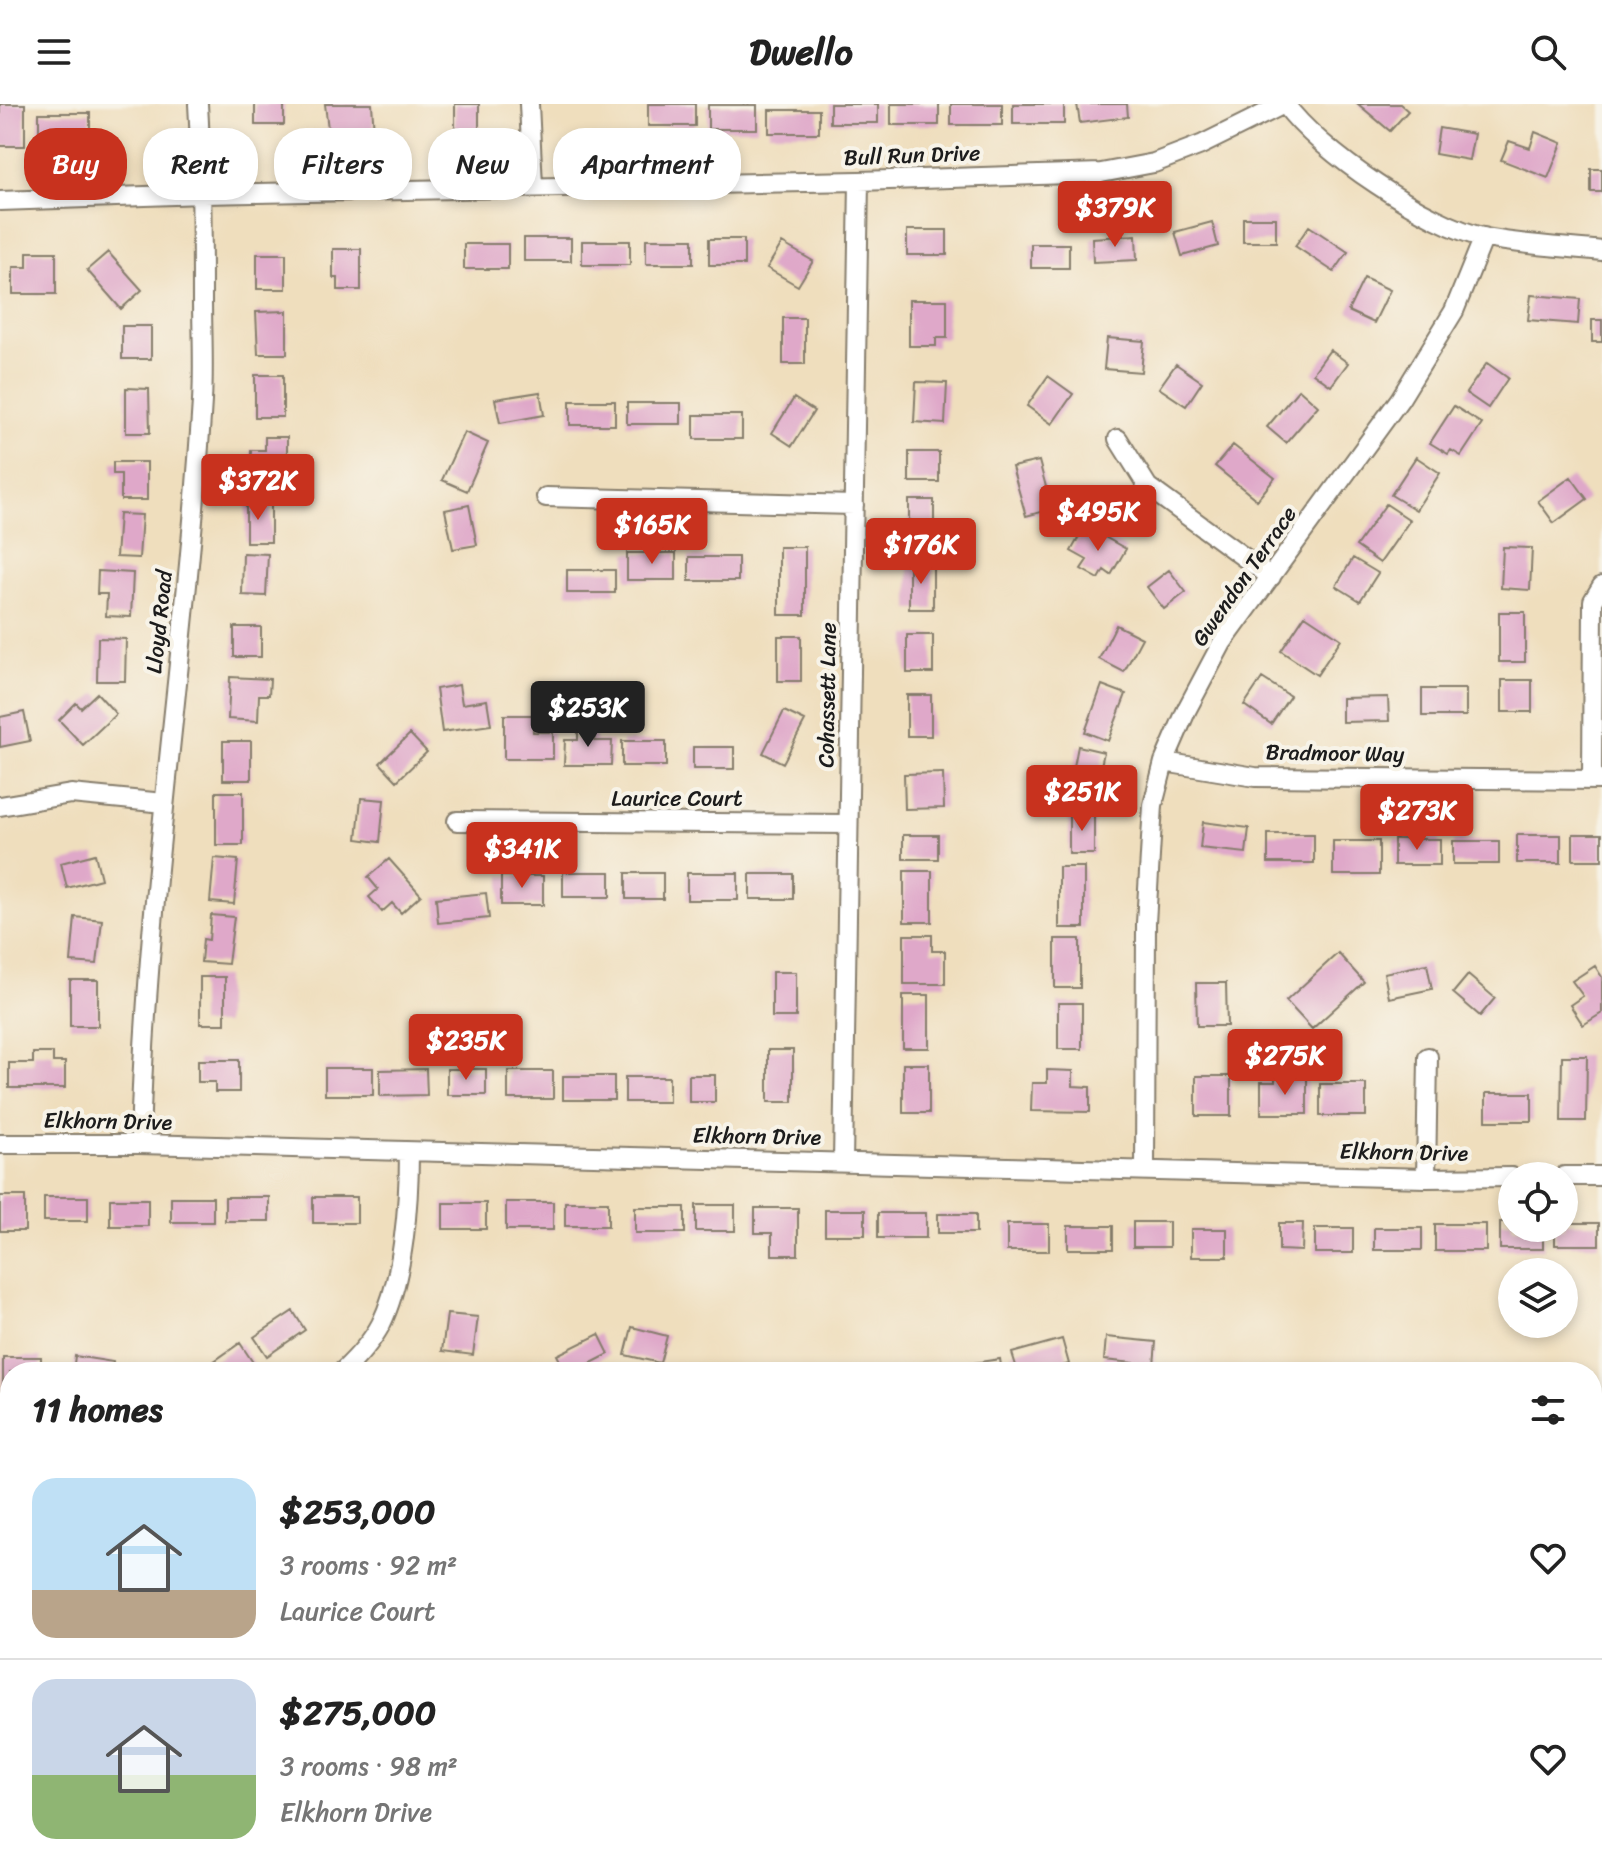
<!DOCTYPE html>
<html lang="en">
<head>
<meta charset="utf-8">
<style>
	:root { --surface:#fff; --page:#f2f2f2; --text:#222; --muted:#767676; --line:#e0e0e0; --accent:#c8321e }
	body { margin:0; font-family:Sriracha,sans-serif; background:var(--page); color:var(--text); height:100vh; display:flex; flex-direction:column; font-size:30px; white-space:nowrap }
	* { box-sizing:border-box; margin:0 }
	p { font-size:26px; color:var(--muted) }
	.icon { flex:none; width:44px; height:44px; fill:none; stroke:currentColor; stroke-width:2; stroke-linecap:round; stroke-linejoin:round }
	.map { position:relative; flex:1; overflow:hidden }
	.sheet { position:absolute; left:0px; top:1258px; width:1602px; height:512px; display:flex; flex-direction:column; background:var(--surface); border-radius:32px 32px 0 0; box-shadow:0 4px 12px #0003 }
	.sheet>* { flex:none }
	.hud { position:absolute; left:24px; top:24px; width:800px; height:72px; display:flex; gap:16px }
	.fabs { position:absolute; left:1498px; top:1058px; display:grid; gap:16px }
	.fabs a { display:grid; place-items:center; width:80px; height:80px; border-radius:50%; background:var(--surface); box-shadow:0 4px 12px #0003; font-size:40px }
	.price { position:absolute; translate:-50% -68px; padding:0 18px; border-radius:8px; background:var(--accent); color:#fff; font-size:26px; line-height:52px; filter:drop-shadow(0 2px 4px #0008) }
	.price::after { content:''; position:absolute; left:50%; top:48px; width:24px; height:18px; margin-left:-12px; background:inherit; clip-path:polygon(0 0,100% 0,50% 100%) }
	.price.selected { background:#222; color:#fff }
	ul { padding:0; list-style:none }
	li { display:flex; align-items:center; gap:24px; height:200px; padding:0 32px }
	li+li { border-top:2px solid var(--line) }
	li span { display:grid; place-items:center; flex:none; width:224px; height:160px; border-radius:24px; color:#555 }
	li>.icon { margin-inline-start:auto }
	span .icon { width:96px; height:96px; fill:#fffc; stroke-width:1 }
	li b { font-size:34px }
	h2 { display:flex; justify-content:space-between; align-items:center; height:96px; padding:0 32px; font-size:34px }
	.chip { padding:0 28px; border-radius:32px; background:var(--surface); box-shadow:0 4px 12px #0003; font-size:28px; line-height:72px }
	.chip.selected { background:var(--accent); color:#fff }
	header { display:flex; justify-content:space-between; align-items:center; height:104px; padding:0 32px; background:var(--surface); font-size:36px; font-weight:700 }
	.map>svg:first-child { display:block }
	.forest { fill:url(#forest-firs); stroke:#45674a; stroke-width:2 }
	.building { fill:#dfa8c9 }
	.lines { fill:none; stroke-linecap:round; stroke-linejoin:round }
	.street-casing { stroke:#867d6c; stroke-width:22 }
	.highway-casing { stroke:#867d6c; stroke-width:38 }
	.street { stroke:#fff; stroke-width:18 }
	.highway { stroke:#fff; stroke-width:34 }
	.labels { text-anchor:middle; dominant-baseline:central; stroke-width:8; stroke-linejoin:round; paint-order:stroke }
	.street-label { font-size:22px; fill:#1c1c1c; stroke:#f7f3e8 }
</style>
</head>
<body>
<header><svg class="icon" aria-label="menu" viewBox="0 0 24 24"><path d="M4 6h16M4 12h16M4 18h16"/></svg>Dwello<svg class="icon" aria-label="search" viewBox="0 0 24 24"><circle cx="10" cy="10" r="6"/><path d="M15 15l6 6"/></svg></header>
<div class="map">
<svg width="1602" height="1770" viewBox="0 0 1602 1770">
	<defs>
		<pattern id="forest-firs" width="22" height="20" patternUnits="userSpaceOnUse" patternTransform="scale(2)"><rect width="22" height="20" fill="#6eb277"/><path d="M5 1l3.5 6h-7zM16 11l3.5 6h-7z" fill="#5a9061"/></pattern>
	</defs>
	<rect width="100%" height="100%" fill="#f7f3e8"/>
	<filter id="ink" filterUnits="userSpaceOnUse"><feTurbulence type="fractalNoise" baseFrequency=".0125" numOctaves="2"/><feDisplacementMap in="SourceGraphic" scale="16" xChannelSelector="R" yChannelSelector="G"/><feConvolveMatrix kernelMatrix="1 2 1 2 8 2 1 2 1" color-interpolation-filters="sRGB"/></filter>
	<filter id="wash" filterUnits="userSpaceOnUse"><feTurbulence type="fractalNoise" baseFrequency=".006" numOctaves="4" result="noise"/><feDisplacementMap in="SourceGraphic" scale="32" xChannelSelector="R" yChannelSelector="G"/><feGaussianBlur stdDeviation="1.8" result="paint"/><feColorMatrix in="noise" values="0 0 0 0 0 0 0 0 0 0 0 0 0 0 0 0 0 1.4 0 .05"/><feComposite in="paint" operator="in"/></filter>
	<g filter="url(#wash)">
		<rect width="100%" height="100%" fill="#efdebd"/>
		<path class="forest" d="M0,1476H10V1760H25L24,1770H0Z
			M890,1760H1246L1245,1770H867Z"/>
		<g id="blocks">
			<path class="building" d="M0,0H25V42H0Z
				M255,0H284V21H255Z
				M325,0H372L374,29L329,33Z
				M455,0H479V25H455Z
				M648,0H695V22H648Z
				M830,0H878V19H830Z
				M891,0H939V21H891Z
				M951,0H1002V21H951Z
				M1013,0H1064V20H1013Z
				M1077,0H1127L1128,13L1080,19Z
				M1358,0H1400L1408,7L1390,27Z
				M708,1H757V25H708Z
				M769,6H819V29H769Z
				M39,9H90V36H39Z
				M1439,24L1474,30L1469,56L1435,50Z
				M1535,28L1562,39L1548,74L1501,56L1509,37L1530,44Z
				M1591,65H1602V88H1591Z
				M1243,114H1276V138H1243Z
				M1212,118L1218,142L1182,152L1175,128Z
				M1309,122L1348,148L1334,168L1295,142Z
				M907,126H947V151H907Z
				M1136,131L1137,156L1093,158L1092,134Z
				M524,134H571V157H524Z
				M646,135H693V160H646Z
				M709,135H744V161H709Z
				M582,137H630V161H582Z
				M782,139L813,157L798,182L767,164Z
				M464,140H508V165H464Z
				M1031,140H1069V164H1031Z
				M333,145H361V186H338V174H333Z
				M27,148H56V190H13V163H27Z
				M108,148L142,186L121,205L87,166Z
				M257,150H286V185H257Z
				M1364,174L1390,186L1374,219L1348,207Z
				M1531,191L1580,195L1578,220L1528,216Z
				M909,196H947V234H936V242H909Z
				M287,207V250H258L256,208Z
				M783,214H805V260H783Z
				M1592,216H1602V238H1592Z
				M122,222H151V255H122Z
				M1107,234L1144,237L1141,268L1104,265Z
				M1330,246L1348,259L1331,282L1313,269Z
				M1487,259L1508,274L1488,304L1466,289Z
				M1176,260L1202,278L1186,302L1159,284Z
				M255,271H283V313H255Z
				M1048,272L1073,290L1052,320L1027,302Z
				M916,278L947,279L945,320L914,318Z
				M126,284L149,285L150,329H126Z
				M1299,285L1318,302L1286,339L1267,323Z
				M540,288L544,311L500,319L495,295Z
				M794,294L814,307L792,342L772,329Z
				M570,297H615V321H570Z
				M627,299H681V320H627Z
				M1454,302L1482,320L1461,352L1451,346L1448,350L1430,339Z
				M694,311H742V335H694Z
				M464,328L488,339L467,387L442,376Z
				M265,333H287V374H251V346H265Z
				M1233,341L1275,374L1257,396L1215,362Z
				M909,348H939V378H909Z
				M1416,353L1440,369L1416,406L1391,391Z
				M1039,357L1052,405L1026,412L1012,363Z
				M113,358H147V396H121V370H113Z
				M1571,373L1587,395L1554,419L1538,397Z
				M909,396H934V440H909Z
				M246,397H271V438H246Z
				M1386,400L1410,416L1380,459L1356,442Z
				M469,401L477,441L453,445L445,406Z
				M119,410L142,411L139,454L116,453Z
				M1085,422L1126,445L1111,471L1104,466L1099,475L1081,465L1087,456L1071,447Z
				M779,443H805V511H779Z
				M1503,443L1532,444L1530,486L1501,484Z
				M243,449L268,450L266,492L242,491Z
				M627,449H676V476H627Z
				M689,453H738V477H689Z
				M1353,454L1378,469L1360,497L1336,482Z
				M909,459H933V505H909Z
				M567,466H615V489H567Z
				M1169,466L1186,488L1164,505L1147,483Z
				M98,467L133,469L131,513L106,512L107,490H97Z
				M1499,508H1525V558H1499Z
				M1305,511L1341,535L1317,571L1281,547Z
				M1116,521L1142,534L1124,568L1099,555Z
				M234,523H261V553H234Z
				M907,531H933V569H907Z
				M778,532H801V577H778Z
				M98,534L126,535L125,577H97Z
				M230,573L270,575L269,591H259L258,617L228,615Z
				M1262,574L1290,592L1271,620L1244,601Z
				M1502,576H1532V608H1502Z
				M459,581L462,600L487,596L491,621L442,628L436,585Z
				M1102,581L1126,590L1108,637L1085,628Z
				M1422,585H1466V612H1422Z
				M97,589L116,610L83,641L59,616L76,599L81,604Z
				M907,591H931V632H907Z
				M1388,593L1389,617L1342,618V594Z
				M784,607L805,617L783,659L763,649Z
				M24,608L30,637L0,643V613Z
				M504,611H533V628H553V655H504Z
				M578,621L595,622V637H612L611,661H564L565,636H578Z
				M410,630L427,648L397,677L380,659Z
				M223,637H251V676H223Z
				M622,637H666V662H622Z
				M1078,642L1104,648L1094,694L1069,688Z
				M693,643H734V665H693Z
				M943,669L944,704L905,705L904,670Z
				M216,688H243V741H216Z
				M361,694L384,696L380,738L357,735Z
				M1069,708H1094V750H1069Z
				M1203,718L1249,724L1246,749L1200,744Z
				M1268,730H1314V759H1268Z
				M1573,730H1602V756H1573Z
				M903,731H938V755H903Z
				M1517,731H1561V759H1517Z
				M1394,735H1440V761H1394Z
				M1333,737H1379V771H1333Z
				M1453,737H1499V760H1453Z
				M95,750L101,775L67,784L61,759Z
				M214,754L238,756L234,800L210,798Z
				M389,755L421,791L401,809L392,799L382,808L369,793L378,785L368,773Z
				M1059,763H1084V824H1059Z
				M904,767H932V818H904Z
				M563,768H610V793H563Z
				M626,769H663V795H626Z
				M687,769H738V796H687Z
				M750,770H793V795H750Z
				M501,772H543V801H501Z
				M486,789L489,814L438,819L436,794Z
				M211,811L234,813L228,860L201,858L203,835L209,836Z
				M75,813L102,816L97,860L71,858Z
				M904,831H932V847H945V880H904Z
				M1055,835H1080V884H1055Z
				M1338,849L1364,878L1312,925L1286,897Z
				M1427,860L1432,885L1389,894L1384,869Z
				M1595,862L1602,873V909L1583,921L1570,901L1583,892L1572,877Z
				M772,868H796V913H772Z
				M1468,871L1495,894L1480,912L1453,889Z
				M200,873H225V920H200Z
				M70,876H98V922H70Z
				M1196,879H1226L1227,922H1197Z
				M903,891H929V944H903Z
				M1058,899H1082V945H1058Z
				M768,946H793V998H768Z
				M33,949H53V958H65V984H9V959H33Z
				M1562,952H1587L1586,1017H1561Z
				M198,956H239V988H215V978H198Z
				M903,960H929V1009H903Z
				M325,964H373V991H325Z
				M426,965L427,991L380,992V966Z
				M447,965H486V991H447Z
				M1047,966L1073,967V982L1090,983V1008L1031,1007L1032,979H1047Z
				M508,967H553V995H508Z
				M689,971H715V998H689Z
				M563,972H614V996H563Z
				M1196,972H1231V1012H1196Z
				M625,973H669V998H625Z
				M1275,974H1307V1010H1261V978H1275Z
				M1320,980H1366V1012H1320Z
				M1486,989H1532V1017H1486Z
				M0,1092H25V1127H0Z
				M44,1093H88V1117H44Z
				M171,1093H213V1118H171Z
				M225,1093H269V1117H225Z
				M313,1093H357V1119H313Z
				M110,1095H148V1122H110Z
				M506,1098H553V1126H506Z
				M565,1098H608V1122H565Z
				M443,1099H486V1125H443Z
				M696,1101H735V1127H696Z
				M635,1103H685V1129H635Z
				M755,1104H798V1151H772V1129H755Z
				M825,1106H865V1131H825Z
				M878,1109H926V1134H878Z
				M938,1110H976V1129H938Z
				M1133,1118H1169V1143H1133Z
				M1500,1118H1512V1124H1543V1145H1500Z
				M1279,1119H1303L1302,1147L1279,1146Z
				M1564,1119H1599V1141H1555V1124H1564Z
				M1007,1120H1049V1147H1007Z
				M1435,1120H1486V1147H1435Z
				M1068,1122H1113V1145H1068Z
				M1315,1124H1353V1149H1315Z
				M1374,1124H1422V1146H1374Z
				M1191,1125H1227V1153H1191Z
				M293,1207L305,1226L267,1252L254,1233Z
				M447,1210L478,1213L473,1251L442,1247Z
				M632,1223L667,1232L660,1259L625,1251Z
				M599,1230L609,1250L574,1268H566L557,1251Z
				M1106,1233L1156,1238L1154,1261L1104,1256Z
				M1062,1235L1069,1260L1040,1268H1018L1012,1249Z
				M240,1239L254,1260L243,1268H206L203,1265Z
				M75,1252L113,1258L112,1268H73Z
				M3,1253H41V1268H10V1286H3Z
				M1000,1255L1002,1268H948L947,1263Z
				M0,1388H10V1421H0Z
				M1602,1592V1654L1597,1656L1592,1639V1595Z
				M154,1760H212L191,1770H157Z
				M1362,1760H1435L1448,1770H1355Z
				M1459,1760H1506L1499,1770H1452Z"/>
		</g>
	</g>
	<g filter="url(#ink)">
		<use href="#blocks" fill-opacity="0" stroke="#867d6c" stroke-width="2"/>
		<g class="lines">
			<g class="street-casing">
				<path id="street" d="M529,0L533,82
					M1285,0C1318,47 1429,122 1486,134C1524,141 1564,143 1602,147
					M0,97L203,90L859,77L1101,69L1154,59L1201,41L1284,0
					M1118,335L1148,383L1271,473
					M546,393L854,401
					M1164,658L1255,673L1602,676
					M1592,676L1593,497L1602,482
					M0,702L71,690L164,699
					M457,717L848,720
					M0,1040H140L1426,1074L1512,1073
					M140,1040C146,791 187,545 202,297C204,263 202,228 202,194C202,129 202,65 198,0
					M843,1058L859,77
					M1145,1066L1146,819L1153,701L1164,658L1187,605L1222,539L1400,295L1454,207L1484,133
					M1564,1072H1602
					M1426,1074L1428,953
					M342,1268C357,1254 371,1239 381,1220C404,1173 409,1099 409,1048
					M0,1340H10"/>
			</g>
			<g class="highway-casing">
				<path id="highway" d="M1592,1365L1602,1362
					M1592,1417L1602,1415
					M570,1770L589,1760
					M697,1770L717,1760"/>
			</g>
			<use href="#street" class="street"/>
			<use href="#highway" class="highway"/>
		</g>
	</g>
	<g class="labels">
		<g class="street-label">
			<text transform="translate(912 51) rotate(-2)">Bull Run Drive</text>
			<text transform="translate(1244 472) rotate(-55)">Gwendon Terrace</text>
			<text transform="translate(159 518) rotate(-84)">Lloyd Road</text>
			<text transform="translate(827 591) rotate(-89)">Cohassett Lane</text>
			<text transform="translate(1335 649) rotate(1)">Bradmoor Way</text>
			<text x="677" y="694">Laurice Court</text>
			<text transform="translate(108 1017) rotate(1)">Elkhorn Drive</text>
			<text transform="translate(757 1032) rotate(1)">Elkhorn Drive</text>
			<text transform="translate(1404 1048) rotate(1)">Elkhorn Drive</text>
		</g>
	</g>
</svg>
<div class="fabs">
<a><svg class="icon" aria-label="locate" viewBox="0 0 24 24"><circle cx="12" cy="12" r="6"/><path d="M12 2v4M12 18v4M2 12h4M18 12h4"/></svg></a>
<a><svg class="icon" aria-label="layers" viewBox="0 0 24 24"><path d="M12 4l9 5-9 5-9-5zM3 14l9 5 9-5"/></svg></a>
</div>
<b class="price" style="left:1115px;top:145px">$379K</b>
<b class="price" style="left:258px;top:418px">$372K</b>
<b class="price" style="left:1098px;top:449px">$495K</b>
<b class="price" style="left:652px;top:462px">$165K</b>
<b class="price" style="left:921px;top:482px">$176K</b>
<b class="price selected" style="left:588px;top:645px">$253K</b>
<b class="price" style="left:1082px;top:729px">$251K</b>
<b class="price" style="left:1417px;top:748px">$273K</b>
<b class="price" style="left:522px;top:786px">$341K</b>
<b class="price" style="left:466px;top:978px">$235K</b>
<b class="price" style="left:1285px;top:993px">$275K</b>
<div class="hud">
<a class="chip selected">Buy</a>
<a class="chip">Rent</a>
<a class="chip">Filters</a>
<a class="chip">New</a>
<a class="chip">Apartment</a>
</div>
<section class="sheet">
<h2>11 homes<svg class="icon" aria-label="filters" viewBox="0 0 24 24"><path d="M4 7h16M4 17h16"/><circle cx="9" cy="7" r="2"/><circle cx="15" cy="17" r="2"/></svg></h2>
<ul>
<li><span style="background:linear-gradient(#bfe0f5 70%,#b9a48a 0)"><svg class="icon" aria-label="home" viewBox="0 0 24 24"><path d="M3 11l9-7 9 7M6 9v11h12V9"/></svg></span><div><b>$253,000</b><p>3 rooms · 92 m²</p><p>Laurice Court</p></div><svg class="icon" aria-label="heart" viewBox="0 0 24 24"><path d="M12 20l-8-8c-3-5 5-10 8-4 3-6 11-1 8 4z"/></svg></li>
<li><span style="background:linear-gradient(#c9d6e8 60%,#8fb573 0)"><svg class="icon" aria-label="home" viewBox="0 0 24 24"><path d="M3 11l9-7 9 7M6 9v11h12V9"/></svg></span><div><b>$275,000</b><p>3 rooms · 98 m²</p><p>Elkhorn Drive</p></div><svg class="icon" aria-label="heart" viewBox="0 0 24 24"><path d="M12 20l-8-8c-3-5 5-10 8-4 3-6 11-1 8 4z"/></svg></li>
</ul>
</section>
</div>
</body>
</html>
